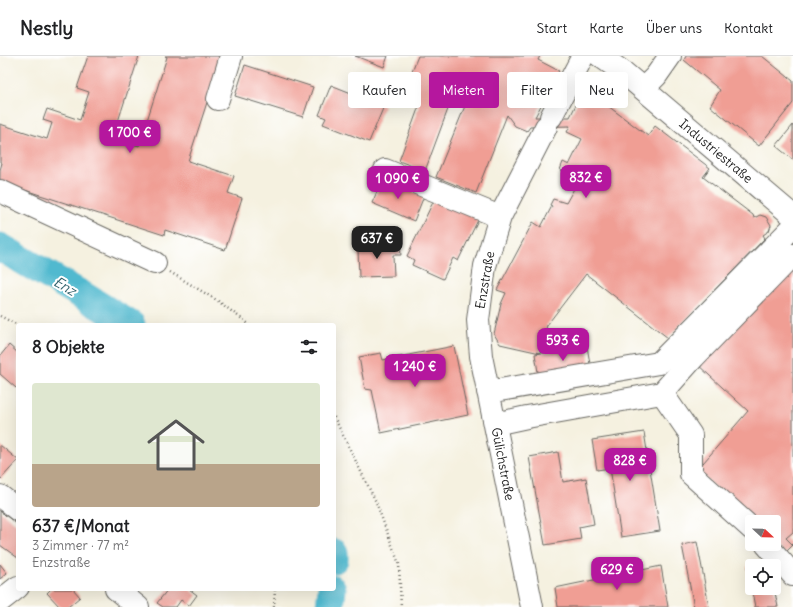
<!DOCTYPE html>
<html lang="de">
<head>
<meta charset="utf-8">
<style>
	:root { --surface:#fff; --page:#f6f6f6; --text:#202124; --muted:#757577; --line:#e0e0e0; --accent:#b5179e }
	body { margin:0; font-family:Delius,sans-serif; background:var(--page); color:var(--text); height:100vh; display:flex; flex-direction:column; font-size:15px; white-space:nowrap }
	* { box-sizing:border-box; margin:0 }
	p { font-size:13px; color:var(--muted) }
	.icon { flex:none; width:22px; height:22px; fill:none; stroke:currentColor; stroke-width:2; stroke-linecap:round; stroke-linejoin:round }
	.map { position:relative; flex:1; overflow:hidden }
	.drawer { position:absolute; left:16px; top:267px; width:320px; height:268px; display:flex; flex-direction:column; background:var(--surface); border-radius:4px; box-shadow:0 4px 16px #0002 }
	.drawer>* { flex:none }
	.guide { position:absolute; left:348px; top:16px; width:380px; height:36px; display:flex; gap:8px }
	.needle { width:26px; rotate:112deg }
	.buttons { position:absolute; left:745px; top:459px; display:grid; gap:8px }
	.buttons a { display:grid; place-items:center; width:36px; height:36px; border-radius:4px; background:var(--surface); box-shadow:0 4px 16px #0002; font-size:20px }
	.price { position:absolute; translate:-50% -34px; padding:0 9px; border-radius:8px; background:var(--accent); color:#fff; font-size:13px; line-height:26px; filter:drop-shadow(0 1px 2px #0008) }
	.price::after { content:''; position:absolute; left:50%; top:24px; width:12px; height:9px; margin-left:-6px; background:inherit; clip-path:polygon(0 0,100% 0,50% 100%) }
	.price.on { background:#222; color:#fff }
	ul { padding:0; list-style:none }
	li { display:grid; align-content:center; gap:8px; height:212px; padding:0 16px }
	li+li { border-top:1px solid var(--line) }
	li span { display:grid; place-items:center; height:124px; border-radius:4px; color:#555 }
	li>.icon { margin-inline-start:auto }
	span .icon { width:72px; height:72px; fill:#fffc; stroke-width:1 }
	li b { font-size:17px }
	h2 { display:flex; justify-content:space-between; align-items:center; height:48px; padding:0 16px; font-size:17px }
	.tag { padding:0 14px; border-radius:4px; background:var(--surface); box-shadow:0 4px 16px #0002; font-size:14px; line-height:36px }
	.tag.on { background:var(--accent); color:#fff }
	header { display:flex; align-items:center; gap:24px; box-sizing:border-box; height:56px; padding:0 20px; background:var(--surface); border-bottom:1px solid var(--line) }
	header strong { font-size:19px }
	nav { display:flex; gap:22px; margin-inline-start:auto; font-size:14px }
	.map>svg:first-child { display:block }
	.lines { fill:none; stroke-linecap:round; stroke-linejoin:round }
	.river { stroke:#51b9cf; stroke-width:29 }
	.building { fill:#f09e94 }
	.minor-casing { stroke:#686761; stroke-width:24 }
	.path { stroke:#686761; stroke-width:2.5; stroke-dasharray:1 3; stroke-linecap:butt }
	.minor { stroke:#fff; stroke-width:22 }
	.labels { text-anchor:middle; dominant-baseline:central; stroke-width:4; stroke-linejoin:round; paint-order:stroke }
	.street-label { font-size:13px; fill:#1c1c1c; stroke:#fff }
	.water-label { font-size:14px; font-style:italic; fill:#34636d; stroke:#fff }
</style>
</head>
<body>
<header>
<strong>Nestly</strong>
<nav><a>Start</a><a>Karte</a><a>Über uns</a><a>Kontakt</a></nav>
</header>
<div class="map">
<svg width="793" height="551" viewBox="0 0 793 551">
	<rect width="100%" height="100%" fill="#fff"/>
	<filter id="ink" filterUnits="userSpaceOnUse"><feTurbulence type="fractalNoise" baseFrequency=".025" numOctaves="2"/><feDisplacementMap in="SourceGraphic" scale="8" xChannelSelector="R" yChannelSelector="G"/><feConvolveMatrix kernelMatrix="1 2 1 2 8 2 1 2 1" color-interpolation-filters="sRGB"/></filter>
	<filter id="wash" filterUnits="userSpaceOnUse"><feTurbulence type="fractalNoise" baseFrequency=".012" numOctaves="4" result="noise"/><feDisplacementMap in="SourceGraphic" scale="16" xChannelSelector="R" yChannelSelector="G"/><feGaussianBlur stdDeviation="0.9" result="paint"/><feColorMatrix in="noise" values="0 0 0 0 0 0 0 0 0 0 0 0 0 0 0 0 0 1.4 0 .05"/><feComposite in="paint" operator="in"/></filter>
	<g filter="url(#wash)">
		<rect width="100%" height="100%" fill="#f5f1e0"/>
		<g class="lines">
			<path class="river" d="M0,191L82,239L131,269
				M334,497V503
				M330,551L332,533"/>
		</g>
		<g id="blocks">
			<path class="building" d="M88,0H139L113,81L139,90L167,1L165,0H222L188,105L234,120L228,137L242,142L225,194L165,174L164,179L0,126V114L2,107L0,106V68L47,83L52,67L43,64L47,53L80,64L89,36L77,32Z
				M355,0H388L384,11Z
				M418,0H540L538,4L559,15L535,61H570L584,32L648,80L655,70L710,112L703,121L753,159L754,162L760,159L766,161L771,169L769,175L763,179L765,182L668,282L586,218L547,269L540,297L500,288L494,278L501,248L506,237L497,234L533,166L541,171L552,150L550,149L553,143L566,147L576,129L566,124L569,118L560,114L563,106L569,109L582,83L567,76L570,70L530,71L527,75L515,70L507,59L476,137L436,121L465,50L451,45L425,115L399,105L419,50L401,42Z
				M686,0H762L793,25V47L759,90L710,50L720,34L684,4Z
				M245,9L313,31L303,61L235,40Z
				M331,29L384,50L369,86L323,68L326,62L319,59Z
				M793,69V104L776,90Z
				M383,122L424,140L414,165L372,147Z
				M435,142L479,162L458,205L453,202L443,223L412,209L414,204L407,200Z
				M393,186V191H400L401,199H393L394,220L359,221L358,193H364V187Z
				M793,206V476L786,482L793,489L784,498L774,488V466H752L697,414L748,355L697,308Z
				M9,289L18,297V330L16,332L0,318V300Z
				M454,290L468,359L381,377L372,334L365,333L359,301L381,297L383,304Z
				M587,290L591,314L539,322L535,298Z
				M644,376L660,475L621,481L610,412L597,414L592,384Z
				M0,389L18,404L1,423L0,422Z
				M558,396L563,426L586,422L594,468L579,471L581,483L545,489L529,401Z
				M0,455L18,469V502L0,489Z
				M697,486L702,512L709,551H694L682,489Z
				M0,508L7,517L0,523Z
				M661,510L668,551H558L555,532Z
				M752,510V532H774L778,551H755L747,511Z
				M51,533H73L80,541L68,551H60L47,537Z
				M168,533H189L197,539L189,550L181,544L176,551H163L157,547Z"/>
		</g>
	</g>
	<g filter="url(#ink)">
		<use href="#blocks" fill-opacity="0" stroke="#686761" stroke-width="1"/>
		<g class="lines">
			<g class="minor-casing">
				<path id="minor" d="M600,0L623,16L793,160
					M643,33L656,20L670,0
					M218,43L231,0
					M551,61L583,0
					M385,114L500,161
					M0,135L155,207
					M488,336L659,307L793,171
					M662,337L691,379V418L752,473
					M495,368L527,361L662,337L694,301L793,199
					M0,440L18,454
					M766,488L793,519
					M116,533L138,551
					M0,545L18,531
					M532,551L481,300L478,264L485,210L500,161L546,71"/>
			</g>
			<path class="path" d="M170,216L218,245L250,269
				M0,260L18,269
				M334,361L376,446L399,508L401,551
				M274,551L275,533"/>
			<use href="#minor" class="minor"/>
		</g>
	</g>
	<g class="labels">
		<g class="street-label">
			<text transform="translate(716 95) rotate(40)">Industriestraße</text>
			<text transform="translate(485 224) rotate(-80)">Enzstraße</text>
			<text transform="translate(503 408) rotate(79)">Gülichstraße</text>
		</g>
		<g class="water-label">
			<text transform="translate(65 230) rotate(31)">Enz</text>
		</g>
	</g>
</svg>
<div class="buttons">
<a><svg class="needle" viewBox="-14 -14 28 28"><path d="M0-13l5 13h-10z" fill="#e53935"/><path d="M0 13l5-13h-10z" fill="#757577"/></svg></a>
<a><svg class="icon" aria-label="locate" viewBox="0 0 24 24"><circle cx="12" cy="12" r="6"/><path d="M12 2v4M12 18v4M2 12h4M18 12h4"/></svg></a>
</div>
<b class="price" style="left:130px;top:98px">1 700 €</b>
<b class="price" style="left:586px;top:143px">832 €</b>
<b class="price" style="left:398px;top:144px">1 090 €</b>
<b class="price on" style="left:377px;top:204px">637 €</b>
<b class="price" style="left:563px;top:306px">593 €</b>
<b class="price" style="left:415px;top:332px">1 240 €</b>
<b class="price" style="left:630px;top:426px">828 €</b>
<b class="price" style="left:617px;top:535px">629 €</b>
<div class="guide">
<a class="tag">Kaufen</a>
<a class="tag on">Mieten</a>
<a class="tag">Filter</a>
<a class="tag">Neu</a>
</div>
<section class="drawer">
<h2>8 Objekte<svg class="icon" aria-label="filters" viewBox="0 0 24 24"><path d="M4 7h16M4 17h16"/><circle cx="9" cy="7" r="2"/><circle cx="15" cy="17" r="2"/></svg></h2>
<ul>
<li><span style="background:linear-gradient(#dfe7d0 65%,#b9a48a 0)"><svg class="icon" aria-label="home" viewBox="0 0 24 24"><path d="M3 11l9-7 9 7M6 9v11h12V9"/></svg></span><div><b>637 €/Monat</b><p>3 Zimmer · 77 m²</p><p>Enzstraße</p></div></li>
</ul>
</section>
</div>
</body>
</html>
